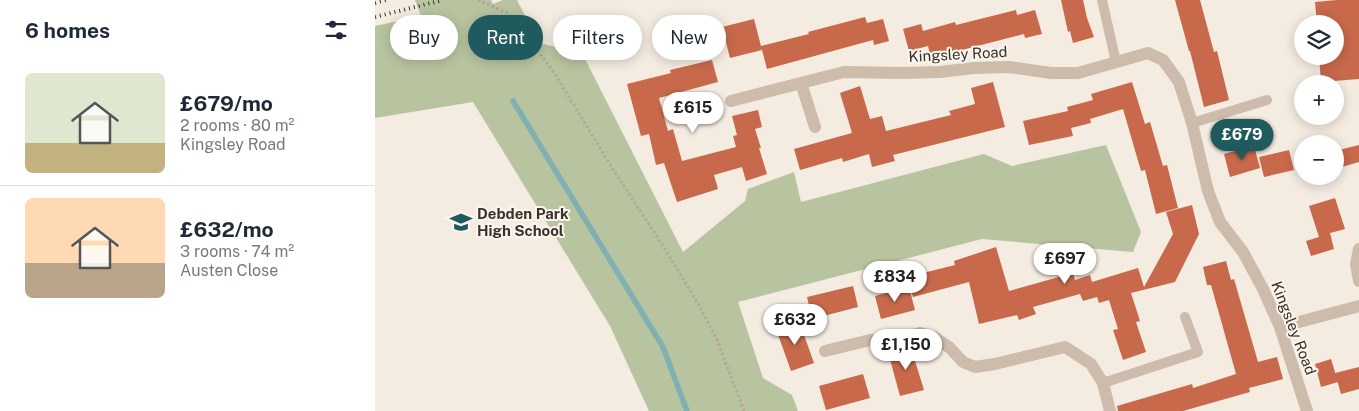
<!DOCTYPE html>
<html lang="en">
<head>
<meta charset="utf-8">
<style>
	:root { --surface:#fff; --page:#f2f2f3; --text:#1f2937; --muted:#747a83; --line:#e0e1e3; --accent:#1f5a5e }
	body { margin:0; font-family:"Public Sans",sans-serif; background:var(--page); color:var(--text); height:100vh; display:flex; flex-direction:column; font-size:19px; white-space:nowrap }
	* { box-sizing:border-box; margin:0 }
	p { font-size:16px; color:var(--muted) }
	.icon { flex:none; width:28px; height:28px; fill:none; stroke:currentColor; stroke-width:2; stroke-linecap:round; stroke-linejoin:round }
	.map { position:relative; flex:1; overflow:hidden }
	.side { display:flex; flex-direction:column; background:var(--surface); width:375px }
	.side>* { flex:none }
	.guide { position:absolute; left:15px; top:15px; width:475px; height:45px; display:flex; gap:10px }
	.controls { position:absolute; left:919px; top:15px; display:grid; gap:10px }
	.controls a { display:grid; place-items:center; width:50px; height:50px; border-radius:50%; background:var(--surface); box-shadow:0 2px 12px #0003; font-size:25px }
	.price { position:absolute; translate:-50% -42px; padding:0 11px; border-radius:18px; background:#fff; color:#222; font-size:16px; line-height:32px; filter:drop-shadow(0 1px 2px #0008) }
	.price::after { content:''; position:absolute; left:50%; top:30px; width:15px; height:11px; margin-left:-8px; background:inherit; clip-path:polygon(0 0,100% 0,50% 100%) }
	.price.current { background:var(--accent); color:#fff }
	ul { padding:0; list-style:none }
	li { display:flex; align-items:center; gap:15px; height:125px; padding:0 25px }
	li+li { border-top:1px solid var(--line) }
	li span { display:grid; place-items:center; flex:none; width:140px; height:100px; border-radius:8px; color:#555 }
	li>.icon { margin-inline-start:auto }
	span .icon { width:60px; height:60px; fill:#fffc; stroke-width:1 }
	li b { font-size:21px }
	h2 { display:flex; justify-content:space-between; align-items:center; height:60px; padding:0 25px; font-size:21px }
	.chip { padding:0 18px; border-radius:22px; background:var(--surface); box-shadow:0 2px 12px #0003; font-size:18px; line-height:45px }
	.chip.current { background:var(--accent); color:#fff }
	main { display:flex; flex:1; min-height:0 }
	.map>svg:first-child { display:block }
	.green { fill:#b8c4a0 }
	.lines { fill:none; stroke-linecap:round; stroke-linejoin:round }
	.stream { stroke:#7fb0b2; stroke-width:5.5 }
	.building { fill:#c8694b }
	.path { stroke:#b9a596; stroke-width:3; stroke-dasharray:2.5 2.5; stroke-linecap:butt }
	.lane { stroke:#cdbbac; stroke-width:10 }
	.street { stroke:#cdbbac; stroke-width:12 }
	.rail { stroke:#3b302b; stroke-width:4; stroke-dasharray:1 4; stroke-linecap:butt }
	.labels { text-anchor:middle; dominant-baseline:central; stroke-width:4; stroke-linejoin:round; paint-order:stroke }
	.street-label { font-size:15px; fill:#3b302b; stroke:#fbf5ee }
	.poi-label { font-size:15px; font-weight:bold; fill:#3b302b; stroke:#fbf5ee; text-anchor:start }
</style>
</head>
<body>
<main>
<section class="side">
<h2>6 homes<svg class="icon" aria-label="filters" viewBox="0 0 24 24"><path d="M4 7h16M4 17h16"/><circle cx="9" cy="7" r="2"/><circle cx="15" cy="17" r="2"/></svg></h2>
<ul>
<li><span style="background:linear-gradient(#dfe7d0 70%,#c2b280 0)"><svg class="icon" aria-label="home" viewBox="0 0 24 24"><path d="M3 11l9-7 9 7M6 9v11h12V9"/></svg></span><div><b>£679/mo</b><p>2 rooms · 80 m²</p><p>Kingsley Road</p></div></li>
<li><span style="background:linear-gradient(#ffd9b3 65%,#b9a48a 0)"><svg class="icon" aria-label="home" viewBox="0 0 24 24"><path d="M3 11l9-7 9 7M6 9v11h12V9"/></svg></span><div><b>£632/mo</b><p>3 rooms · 74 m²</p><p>Austen Close</p></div></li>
</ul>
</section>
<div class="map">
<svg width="984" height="411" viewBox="0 0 984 411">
	<rect width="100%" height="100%" fill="#f4ebe1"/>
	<path class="green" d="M40,0H116L118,4L128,0H142L164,43L207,53L308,252L370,201L373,189L419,172L426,202L609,154L637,166L731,145L766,232L758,252L607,239L363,302L388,378L417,395L423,411H274L235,326L98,102L0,118V26L46,16Z"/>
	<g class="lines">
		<path class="stream" d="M138,101L288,347L312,411"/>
	</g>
	<path class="building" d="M686,0H708L712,18L719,37L698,43L695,31L693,32Z
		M800,0H825L839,52L842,51L854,100L829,107L815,51H814Z
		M962,0H984V79L946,82L944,56H960V24H942L940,2Z
		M641,10L642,15L660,10L667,34L650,38L649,34L556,58L553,46L534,51L528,29L546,24L548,31L580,22L581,25Z
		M490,17L492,23L508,19L514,41L499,45L498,40L392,69L386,46L434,34L433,32Z
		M379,19L387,50L355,58L347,27Z
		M337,60L343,82L284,98L293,131L298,129L307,161L361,147L358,136L362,135L357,116L383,110L387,127L380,129L386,148H384L392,174L371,181L367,167L339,175L343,189L302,202L289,163L281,165L274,134L266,136L252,84L296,73L295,70Z
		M618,82L630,127L518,155L520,161L497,167L494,154L468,162L467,158L425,170L419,149L477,133L465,93L485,86L495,119L507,116L511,131L576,115L574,111L600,104L596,88Z
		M757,82L770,124L775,122L788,166L792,165L803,208L781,214L770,170L766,171L748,109L715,119L716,123L696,128L698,136L654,145L648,121L693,111L692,107L718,100L716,94Z
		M984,145V162L960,169V151Z
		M879,146L885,168L855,177L849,154Z
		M914,150L919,170L889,177L884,157Z
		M960,198L970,229L955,233L959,249L936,256L931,241L944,237L934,206Z
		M817,205L824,234L800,282L756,293L765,321L761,322L771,352L748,360L738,330L743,329L734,300L724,303L722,297L708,301L705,294L658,307L661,314L644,320L642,315L604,324L594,282L538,297L532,277L580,265L579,261L621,247L634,291L698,273L700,280L715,275L717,282L763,268L769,287L798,234L791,212Z
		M851,261L856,280L859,279L883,362L902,357L908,379L874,388L875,392L808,411H743L742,406L817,384L818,388L861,374L836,285H832L828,267Z
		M478,286L483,307L437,319L432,297Z
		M534,287L540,310L506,319L500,296Z
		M424,321L439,363L416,371L401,329Z
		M535,345L549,390L525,396L513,352Z
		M956,359L963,382L946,387L940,364Z
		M984,367V389L966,394L960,373Z
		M488,374L495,398L451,410L444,386Z"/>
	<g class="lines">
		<path class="path" d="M103,0L134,14L178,71L236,166L288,246L324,305L342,340L369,411"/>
		<path class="lane" d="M727,0L741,62
			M817,123L892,100
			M728,383L823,352L810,317"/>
		<path class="street" d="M426,83L440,127
			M356,101L469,72L527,73L565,72L599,68L634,67L676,73H703L773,53L788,60L804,82L817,123L833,191L845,222L868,252L888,289L905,327L932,411
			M984,249L981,264L984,281
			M905,327L984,306
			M450,351L495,340L513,342L545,333L559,337L575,348L588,362L600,367L620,364L690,347L716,364L728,383L735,411"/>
		<path class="rail" d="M0,3L11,0
			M0,17L68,0"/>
	</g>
	<defs>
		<g id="school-bare" transform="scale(1.725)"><path d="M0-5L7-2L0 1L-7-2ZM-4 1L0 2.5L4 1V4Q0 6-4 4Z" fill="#1f5a5e" stroke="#fbf5ee" stroke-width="2.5" paint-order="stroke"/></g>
	</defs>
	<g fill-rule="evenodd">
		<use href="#school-bare" x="86" y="222"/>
	</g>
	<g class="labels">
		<g class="street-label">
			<text transform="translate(583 54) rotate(-3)">Kingsley Road</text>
			<text transform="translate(919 328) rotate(69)">Kingsley Road</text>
		</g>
		<g class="poi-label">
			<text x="102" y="213">Debden Park<tspan x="102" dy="17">High School</tspan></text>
		</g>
	</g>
</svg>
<div class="controls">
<a><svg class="icon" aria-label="layers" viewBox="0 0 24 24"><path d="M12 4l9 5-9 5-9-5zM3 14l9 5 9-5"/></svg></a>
<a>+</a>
<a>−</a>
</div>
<b class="price" style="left:318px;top:134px">£615</b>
<b class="price current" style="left:867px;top:161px">£679</b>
<b class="price" style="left:690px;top:285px">£697</b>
<b class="price" style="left:520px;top:303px">£834</b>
<b class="price" style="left:420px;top:346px">£632</b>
<b class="price" style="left:531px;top:371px">£1,150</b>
<div class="guide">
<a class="chip">Buy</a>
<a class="chip current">Rent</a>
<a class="chip">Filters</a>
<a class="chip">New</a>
</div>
</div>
</main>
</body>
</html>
